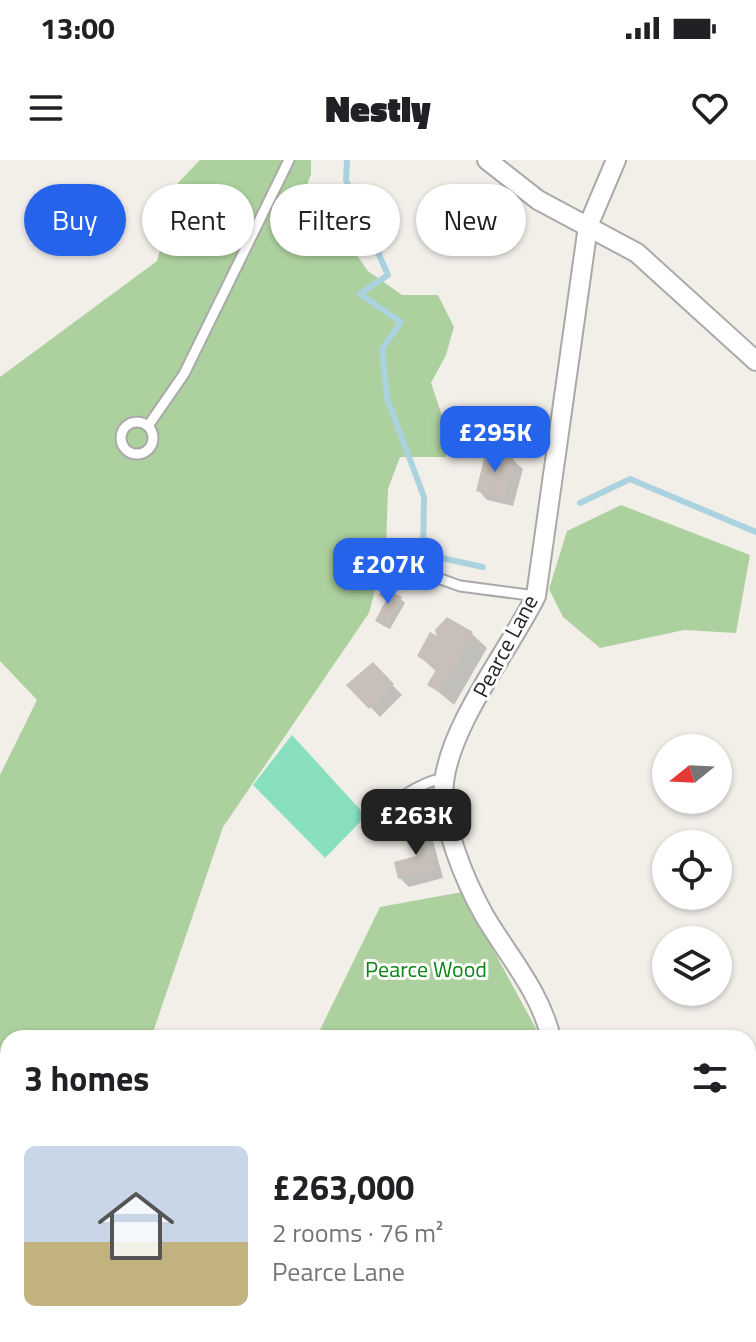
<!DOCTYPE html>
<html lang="en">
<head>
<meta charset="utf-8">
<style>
	:root { --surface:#fff; --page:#f6f6f6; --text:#202124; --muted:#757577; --accent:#2563eb }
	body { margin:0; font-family:"Titillium Web",sans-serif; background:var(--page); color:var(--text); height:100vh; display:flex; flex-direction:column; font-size:30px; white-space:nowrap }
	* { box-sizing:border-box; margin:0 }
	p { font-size:26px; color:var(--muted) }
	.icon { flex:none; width:44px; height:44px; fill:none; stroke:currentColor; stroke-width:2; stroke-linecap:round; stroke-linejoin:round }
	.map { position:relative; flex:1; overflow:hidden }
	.sheet { position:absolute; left:0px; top:870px; width:756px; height:312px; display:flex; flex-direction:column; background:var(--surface); border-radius:24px 24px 0 0; box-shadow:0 2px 6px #0004 }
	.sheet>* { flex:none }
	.guide { position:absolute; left:24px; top:24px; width:708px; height:72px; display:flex; gap:16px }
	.needle { width:52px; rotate:252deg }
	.buttons { position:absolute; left:652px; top:574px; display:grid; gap:16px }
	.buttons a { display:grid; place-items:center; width:80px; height:80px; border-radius:50%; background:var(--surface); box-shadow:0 2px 6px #0004; font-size:40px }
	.price { position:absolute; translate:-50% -68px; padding:0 18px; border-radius:16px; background:var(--accent); color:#fff; font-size:26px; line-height:52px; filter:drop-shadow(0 2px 4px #0008) }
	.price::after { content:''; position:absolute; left:50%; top:48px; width:24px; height:18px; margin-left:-12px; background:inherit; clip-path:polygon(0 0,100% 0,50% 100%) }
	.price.current { background:#222; color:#fff }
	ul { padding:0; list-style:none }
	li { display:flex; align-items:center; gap:24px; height:200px; padding:0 24px }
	li span { display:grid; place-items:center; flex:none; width:224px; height:160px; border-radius:12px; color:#555 }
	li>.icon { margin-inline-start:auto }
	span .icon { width:96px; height:96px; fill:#fffc; stroke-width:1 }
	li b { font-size:34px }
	h2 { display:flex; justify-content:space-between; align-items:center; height:96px; padding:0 24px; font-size:34px }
	.pill { padding:0 28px; border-radius:36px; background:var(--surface); box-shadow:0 2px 6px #0004; font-size:28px; line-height:72px }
	.pill.current { background:var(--accent); color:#fff }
	.status { display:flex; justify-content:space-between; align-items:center; height:56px; padding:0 40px; background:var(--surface); direction:ltr }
	.status svg { height:22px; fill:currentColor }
	header { display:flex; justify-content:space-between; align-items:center; height:104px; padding:0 24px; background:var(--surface); font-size:36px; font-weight:800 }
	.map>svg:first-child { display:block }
	.forest { fill:#add19e }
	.pitch { fill:#88e0be }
	.shadow { fill:#0003 }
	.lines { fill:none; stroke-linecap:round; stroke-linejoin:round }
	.stream { stroke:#aad3df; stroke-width:6 }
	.building { fill:#c7bfb8 }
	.service-casing { stroke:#a9a9a9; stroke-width:13 }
	.minor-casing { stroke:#a9a9a9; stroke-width:22 }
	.service { stroke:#fff; stroke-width:9 }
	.minor { stroke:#fff; stroke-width:18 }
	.labels { text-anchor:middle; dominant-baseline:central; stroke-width:6; stroke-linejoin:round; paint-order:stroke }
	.street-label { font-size:22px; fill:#222; stroke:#fff }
	.park-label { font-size:22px; fill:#0c8416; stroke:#fff }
</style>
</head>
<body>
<div class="status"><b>13:00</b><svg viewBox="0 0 49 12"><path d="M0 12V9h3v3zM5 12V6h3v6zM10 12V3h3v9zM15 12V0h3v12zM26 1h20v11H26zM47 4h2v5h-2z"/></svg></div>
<header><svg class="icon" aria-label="menu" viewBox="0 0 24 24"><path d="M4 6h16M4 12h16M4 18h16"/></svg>Nestly<svg class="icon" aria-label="heart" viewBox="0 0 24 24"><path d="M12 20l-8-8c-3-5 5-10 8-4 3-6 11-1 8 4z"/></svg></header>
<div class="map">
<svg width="756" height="1182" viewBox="0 0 756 1182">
	<rect width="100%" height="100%" fill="#f2efe9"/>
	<path class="forest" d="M200,0H311V14L293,64L311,92L341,73L368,111L402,135H438L454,167L446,195L431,223L446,267V297H400L388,329L386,388L369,453L223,667L151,878H8V1082L0,1079V615L37,540L0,501V217L157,101L178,23Z
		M621,345L750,395L736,473L684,470L600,488L563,457L549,429L567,371Z
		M462,732L541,878H316L380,747Z
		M103,1174H511L506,1182H101Z"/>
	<path class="pitch" d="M292,575L366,656L325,698L253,625Z"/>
	<path class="shadow" d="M513,300L523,309L513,346L487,340L478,330Z
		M401,439L405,443L390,469L382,465Z
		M447,459L472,474L487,488L454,545L430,525L437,512L419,496L439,480Z
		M373,505L402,535L380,557L349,525Z
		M423,671L433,680L443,718L409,727L400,718L418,698Z"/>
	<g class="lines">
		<path class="stream" d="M347,0L346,20L388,115L360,134L401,162L382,189L387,238L424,337L423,394L483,407
			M580,343L630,319L756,372
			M443,1182L448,1174"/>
	</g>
	<path class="building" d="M486,291L514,298L504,338L476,331Z
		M383,427L402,437L386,467L375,461L386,440L379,435Z
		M447,457L473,472L439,532L427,525L437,508L417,496L430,472L437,476L435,470Z
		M373,502L394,524L369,549L346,525Z
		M424,669L435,709L398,719L394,702L416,696L409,673Z"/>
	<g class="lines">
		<g class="service-casing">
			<path id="service" d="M121 278a16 16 0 1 1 32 0a16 16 0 1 1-32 0Z
				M148,266L184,214L289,0
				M421,412L460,426L536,436
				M391,669C391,662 389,654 392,649C397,636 432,618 444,619"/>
		</g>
		<g class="minor-casing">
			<path id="minor" d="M487,0L538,40L637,93L756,201
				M551,878C540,831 508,796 484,755C465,721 440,662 444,622C451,563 509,490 536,436L588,66L616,0
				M666,1174L671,1182"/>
		</g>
		<use href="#service" class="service"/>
		<use href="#minor" class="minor"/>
	</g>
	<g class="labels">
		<g class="street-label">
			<text transform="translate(505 486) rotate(-62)">Pearce Lane</text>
		</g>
		<g class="park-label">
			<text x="426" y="809">Pearce Wood</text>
		</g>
	</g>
</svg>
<div class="buttons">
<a><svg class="needle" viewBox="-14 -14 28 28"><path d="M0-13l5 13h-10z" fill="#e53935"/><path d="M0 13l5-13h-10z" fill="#757577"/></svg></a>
<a><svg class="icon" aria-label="locate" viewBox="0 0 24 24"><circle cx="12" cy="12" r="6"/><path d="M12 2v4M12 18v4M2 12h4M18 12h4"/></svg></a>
<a><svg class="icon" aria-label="layers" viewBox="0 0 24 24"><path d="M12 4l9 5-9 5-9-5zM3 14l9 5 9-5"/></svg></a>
</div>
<b class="price" style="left:495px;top:314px">£295K</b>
<b class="price" style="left:388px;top:446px">£207K</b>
<b class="price current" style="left:416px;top:697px">£263K</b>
<div class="guide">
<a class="pill current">Buy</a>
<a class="pill">Rent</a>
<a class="pill">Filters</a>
<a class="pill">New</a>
</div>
<section class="sheet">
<h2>3 homes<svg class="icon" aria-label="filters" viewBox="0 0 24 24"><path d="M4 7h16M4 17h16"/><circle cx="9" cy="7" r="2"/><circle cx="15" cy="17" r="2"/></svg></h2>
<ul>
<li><span style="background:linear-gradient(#c9d6e8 60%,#c2b280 0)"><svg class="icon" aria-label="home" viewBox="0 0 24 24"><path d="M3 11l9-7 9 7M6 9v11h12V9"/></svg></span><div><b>£263,000</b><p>2 rooms · 76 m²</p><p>Pearce Lane</p></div></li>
</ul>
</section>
</div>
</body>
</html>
